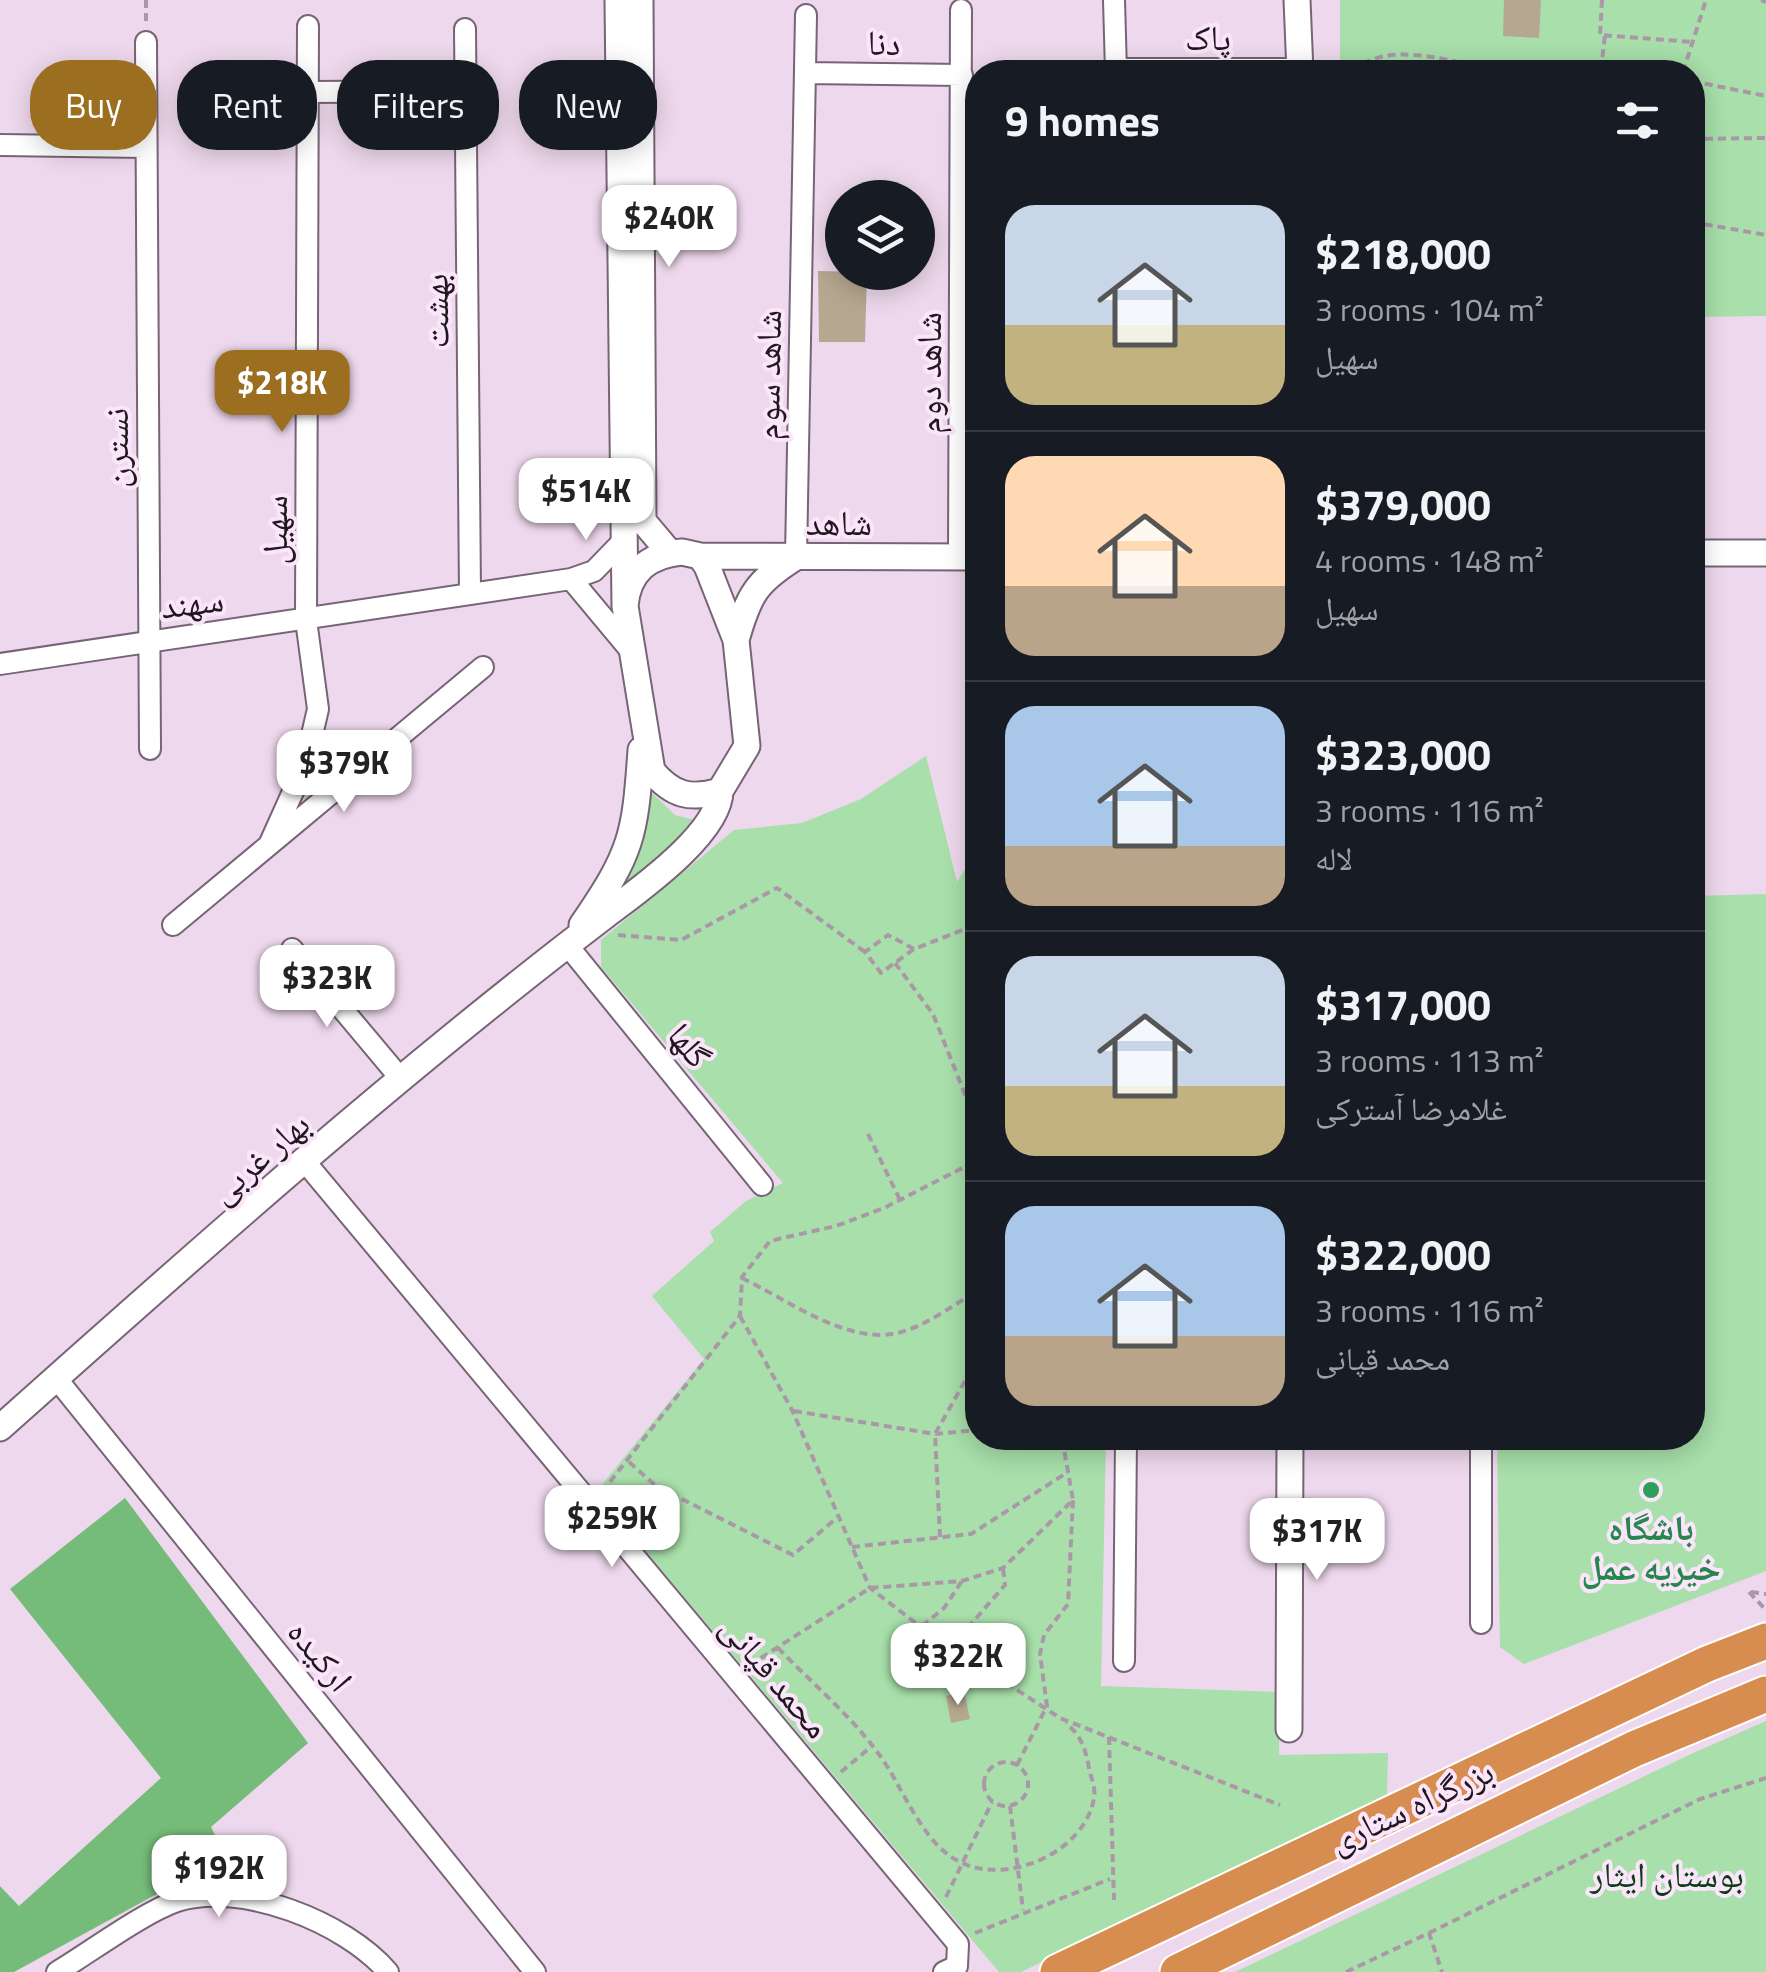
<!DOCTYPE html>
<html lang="en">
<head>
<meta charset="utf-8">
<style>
	:root { --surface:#171b24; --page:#20242c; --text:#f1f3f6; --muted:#9ea1a6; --line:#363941; --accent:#9b6f1f }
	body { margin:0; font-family:"Titillium Web","Noto Naskh Arabic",sans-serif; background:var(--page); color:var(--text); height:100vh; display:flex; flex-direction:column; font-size:38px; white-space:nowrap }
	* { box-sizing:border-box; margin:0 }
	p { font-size:32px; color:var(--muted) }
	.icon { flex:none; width:55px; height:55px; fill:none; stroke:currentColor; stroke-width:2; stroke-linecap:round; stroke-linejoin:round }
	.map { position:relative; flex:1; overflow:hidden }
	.sheet { position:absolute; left:965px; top:60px; width:740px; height:1390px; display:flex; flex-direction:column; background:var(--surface); border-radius:40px; box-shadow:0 5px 25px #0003 }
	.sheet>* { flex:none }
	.guide { position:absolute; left:30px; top:60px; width:785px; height:90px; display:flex; gap:20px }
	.controls { position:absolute; left:825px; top:180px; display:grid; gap:20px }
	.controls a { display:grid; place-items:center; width:110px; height:110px; border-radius:50%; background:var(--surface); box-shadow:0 5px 25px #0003; font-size:50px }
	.price { position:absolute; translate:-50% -85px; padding:0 22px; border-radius:20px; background:#fff; color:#222; font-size:32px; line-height:65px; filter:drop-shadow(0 2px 5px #0008) }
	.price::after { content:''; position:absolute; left:50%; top:60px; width:30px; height:22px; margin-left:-15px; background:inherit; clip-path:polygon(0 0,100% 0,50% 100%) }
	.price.current { background:var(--accent); color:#fff }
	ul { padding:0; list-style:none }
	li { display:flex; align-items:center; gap:30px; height:250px; padding:0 40px }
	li+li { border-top:2px solid var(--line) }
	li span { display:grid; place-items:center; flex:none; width:280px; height:200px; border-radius:30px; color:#555 }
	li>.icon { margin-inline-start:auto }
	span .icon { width:120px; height:120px; fill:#fffc; stroke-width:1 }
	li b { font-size:42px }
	h2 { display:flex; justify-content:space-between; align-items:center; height:120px; padding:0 40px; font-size:42px }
	.chip { padding:0 35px; border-radius:40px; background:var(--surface); box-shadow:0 5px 25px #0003; font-size:35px; line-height:90px }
	.chip.current { background:var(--accent); color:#fff }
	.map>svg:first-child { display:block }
	.green { fill:#a8dfaa }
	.forest { fill:#75bb79 }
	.building { fill:#b6a790 }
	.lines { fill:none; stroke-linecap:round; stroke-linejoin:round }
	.minor-casing { stroke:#776476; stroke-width:24 }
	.tertiary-casing { stroke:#776476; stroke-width:29 }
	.trunk-casing { stroke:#fff; stroke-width:39 }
	.path { stroke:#aa98a9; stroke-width:4; stroke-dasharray:8 5; stroke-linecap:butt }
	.minor { stroke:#fff; stroke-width:20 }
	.tertiary { stroke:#fff; stroke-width:25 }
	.trunk { stroke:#d78c50; stroke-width:35 }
	.leisure-dot { fill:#2e9e5b; stroke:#fbe5fa; stroke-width:4 }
	.labels { text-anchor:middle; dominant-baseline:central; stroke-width:8; stroke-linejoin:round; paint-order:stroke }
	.street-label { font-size:35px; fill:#20181f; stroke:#fbe5fa }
	.leisure-label { font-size:35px; font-weight:bold; fill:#27864d; stroke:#fbe5fa }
	.park-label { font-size:35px; fill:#093e13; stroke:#fbe5fa }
</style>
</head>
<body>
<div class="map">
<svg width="1766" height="1972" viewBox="0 0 1766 1972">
	<rect width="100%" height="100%" fill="#eed8ed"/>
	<path class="green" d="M1340,0H1766V316L1693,317L1692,72H1340Z
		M926,756L957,882L977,850L978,1438H1106L1101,1686L1280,1692L1279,1755L1388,1753L1387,1797L1021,1972H999L596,1492L704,1359L652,1296L714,1241L710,1232L746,1201L783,1183L601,967V940L734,830L802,823L861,799Z
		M649,790L675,815L703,822L599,915L636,856Z
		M1766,894V1571L1524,1664L1500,1647L1497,1438H1692L1693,896Z
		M1766,1721V1972H1235L1691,1754Z"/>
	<path class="forest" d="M125,1498L308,1743L211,1827L223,1851L188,1877L14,1972H0V1886L19,1906L161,1778L10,1589Z"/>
	<path class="building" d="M1504,0H1541L1539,38L1503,36Z
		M818,271L867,272L865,342H819Z
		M964,1692L970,1719L951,1723L946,1696Z"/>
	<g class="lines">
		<g class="minor-casing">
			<path id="minor" d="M1114,0L1116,72
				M465,29L470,593
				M146,42L150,749
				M1116,69H1300
				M806,73L962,75
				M309,92L465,91
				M0,145L146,147
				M796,557L806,15
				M959,557L961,10
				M571,579L631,651
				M0,664L571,579L594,571L624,540
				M269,845L305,765L318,709L306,620L308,26
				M173,925L483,667
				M568,946L762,1185
				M292,949L401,1079
				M306,1163L958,1944L957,1966L944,1972
				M56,1378L535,1972
				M1481,1623V1438
				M1124,1661L1126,1438
				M57,1972C89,1953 144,1912 177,1901C242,1881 345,1922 388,1972"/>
		</g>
		<g class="tertiary-casing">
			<path id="tertiary" d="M618,0L625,606
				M640,0L643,521L670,553
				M1297,0L1300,72
				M682,552L700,556L707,566L736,640L747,746L720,791C690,800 672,795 652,771L625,606C628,571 649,555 682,552Z
				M1692,553H1766
				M700,556L978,557
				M736,640C749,594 756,582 796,557
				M582,925C632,852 635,837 641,750
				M0,1428C197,1252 396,1075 606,915C639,890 720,833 720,791
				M1289,1729L1290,1438"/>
		</g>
		<g class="trunk-casing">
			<path id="trunk" d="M1058,1972L1707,1664L1766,1641
				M1178,1972L1634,1749L1766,1694"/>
		</g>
		<path class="path" d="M146,0V23
			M1602,0L1600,35L1693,42
			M1761,0L1766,2
			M1601,70L1605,35
			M1353,72C1384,39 1456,61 1494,72
			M1576,72H1606
			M1644,72H1647
			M1683,72L1706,0
			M1692,81L1766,96
			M1692,139L1766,138
			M1692,222L1766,235
			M618,935L681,940L777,888L865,952
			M914,949L888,935L865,952L881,973L914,949L978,924
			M895,963L933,1014L978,1127
			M868,1134L900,1200
			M742,1278C788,1300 850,1347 901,1332C928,1325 954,1304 978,1291
			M740,1316L792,1410L870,1588L921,1627L1060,1718L1280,1805
			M794,1411L935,1434L978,1430
			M629,1462L656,1486L793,1555L839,1516
			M602,1492L740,1316L742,1277L770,1241L836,1226L884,1208L978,1160
			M940,1537L935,1434L978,1358
			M852,1547L971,1534L1068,1472
			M1749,1592L1766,1610
			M1751,1592L1766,1594
			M922,1626L944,1608L962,1581
			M778,1648C811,1682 850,1715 878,1753C903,1786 921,1843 960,1862C1008,1886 1085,1852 1094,1798C1096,1789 1091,1778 1089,1768C1085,1748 1082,1737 1066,1723
			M967,1653L965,1631L1005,1585L1003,1568
			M750,1665L870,1588L962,1581L1003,1568L1073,1500L1062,1438
			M1109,1737L1114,1900
			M984 1784a22 22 0 1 1 44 0a22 22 0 1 1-44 0Z
			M1017,1765L1047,1706L1040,1654L1044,1635L1068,1604L1073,1500
			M841,1772L872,1746
			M1010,1806L1023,1910
			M946,1897L992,1802
			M975,1933L1110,1879
			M1429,1933L1700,1799L1766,1778
			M1346,1972L1429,1933L1442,1972"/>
		<use href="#minor" class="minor"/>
		<use href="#tertiary" class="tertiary"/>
		<use href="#trunk" class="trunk"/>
	</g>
	<circle class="leisure-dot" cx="1651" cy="1490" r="10"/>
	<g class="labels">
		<g class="street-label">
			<text x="1208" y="37">پاک</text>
			<text transform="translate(884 42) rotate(1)">دنا</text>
			<text transform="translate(435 311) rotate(-91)">بهشت</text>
			<text transform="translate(928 373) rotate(-90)">شاهد دوم</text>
			<text transform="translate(767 375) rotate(-89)">شاهد سوم</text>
			<text transform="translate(115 448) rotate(-90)">نسترن</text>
			<text x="839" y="522">شاهد</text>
			<text transform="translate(274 530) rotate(-90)">سهیل</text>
			<text transform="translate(192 602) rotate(-7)">سهند</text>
			<text transform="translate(690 1045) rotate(51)">گلها</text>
			<text transform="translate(259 1157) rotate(-41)">بهار غربی</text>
			<text transform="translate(321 1655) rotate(51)">ارکیده</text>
			<text transform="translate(776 1676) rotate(50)">محمد قپانی</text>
			<text transform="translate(1411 1805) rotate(-25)">بزرگراه ستاری</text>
		</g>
		<g class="leisure-label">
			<text x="1651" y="1527">باشگاه<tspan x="1651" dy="40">خیریه عمل</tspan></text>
		</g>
		<g class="park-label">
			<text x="1667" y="1874">بوستان ایثار</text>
		</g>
	</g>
</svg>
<div class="controls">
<a><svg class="icon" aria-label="layers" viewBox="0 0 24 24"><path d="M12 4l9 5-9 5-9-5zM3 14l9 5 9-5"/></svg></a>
</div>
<b class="price" style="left:669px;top:270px">$240K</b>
<b class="price current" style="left:282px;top:435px">$218K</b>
<b class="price" style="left:586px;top:543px">$514K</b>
<b class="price" style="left:344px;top:815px">$379K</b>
<b class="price" style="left:327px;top:1030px">$323K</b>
<b class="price" style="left:612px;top:1570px">$259K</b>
<b class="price" style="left:1317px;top:1583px">$317K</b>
<b class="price" style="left:958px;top:1708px">$322K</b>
<b class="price" style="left:219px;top:1920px">$192K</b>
<div class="guide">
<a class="chip current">Buy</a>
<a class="chip">Rent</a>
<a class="chip">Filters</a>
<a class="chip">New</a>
</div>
<section class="sheet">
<h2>9 homes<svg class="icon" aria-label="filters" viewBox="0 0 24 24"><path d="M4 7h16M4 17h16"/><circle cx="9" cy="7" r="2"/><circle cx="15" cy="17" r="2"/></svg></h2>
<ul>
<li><span style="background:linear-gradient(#c9d6e8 60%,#c2b280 0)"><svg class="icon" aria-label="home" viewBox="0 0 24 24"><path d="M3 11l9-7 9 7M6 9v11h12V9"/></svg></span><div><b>$218,000</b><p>3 rooms · 104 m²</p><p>سهیل</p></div></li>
<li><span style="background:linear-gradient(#ffd9b3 65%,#b9a48a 0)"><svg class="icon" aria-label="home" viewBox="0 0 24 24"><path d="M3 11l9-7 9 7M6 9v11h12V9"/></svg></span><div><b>$379,000</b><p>4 rooms · 148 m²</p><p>سهیل</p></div></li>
<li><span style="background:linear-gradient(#a9c7e8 70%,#b9a48a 0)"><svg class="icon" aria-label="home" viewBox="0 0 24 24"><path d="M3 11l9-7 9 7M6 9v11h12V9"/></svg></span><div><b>$323,000</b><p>3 rooms · 116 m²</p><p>لاله</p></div></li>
<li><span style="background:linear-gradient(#c9d6e8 65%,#c2b280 0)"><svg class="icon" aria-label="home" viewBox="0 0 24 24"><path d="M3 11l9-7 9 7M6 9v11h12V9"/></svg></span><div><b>$317,000</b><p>3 rooms · 113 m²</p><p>غلامرضا آسترکی</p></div></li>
<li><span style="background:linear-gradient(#a9c7e8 65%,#b9a48a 0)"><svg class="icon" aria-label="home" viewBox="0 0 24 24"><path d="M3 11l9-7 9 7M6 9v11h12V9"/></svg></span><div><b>$322,000</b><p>3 rooms · 116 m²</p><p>محمد قپانی</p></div></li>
</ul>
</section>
</div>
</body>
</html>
